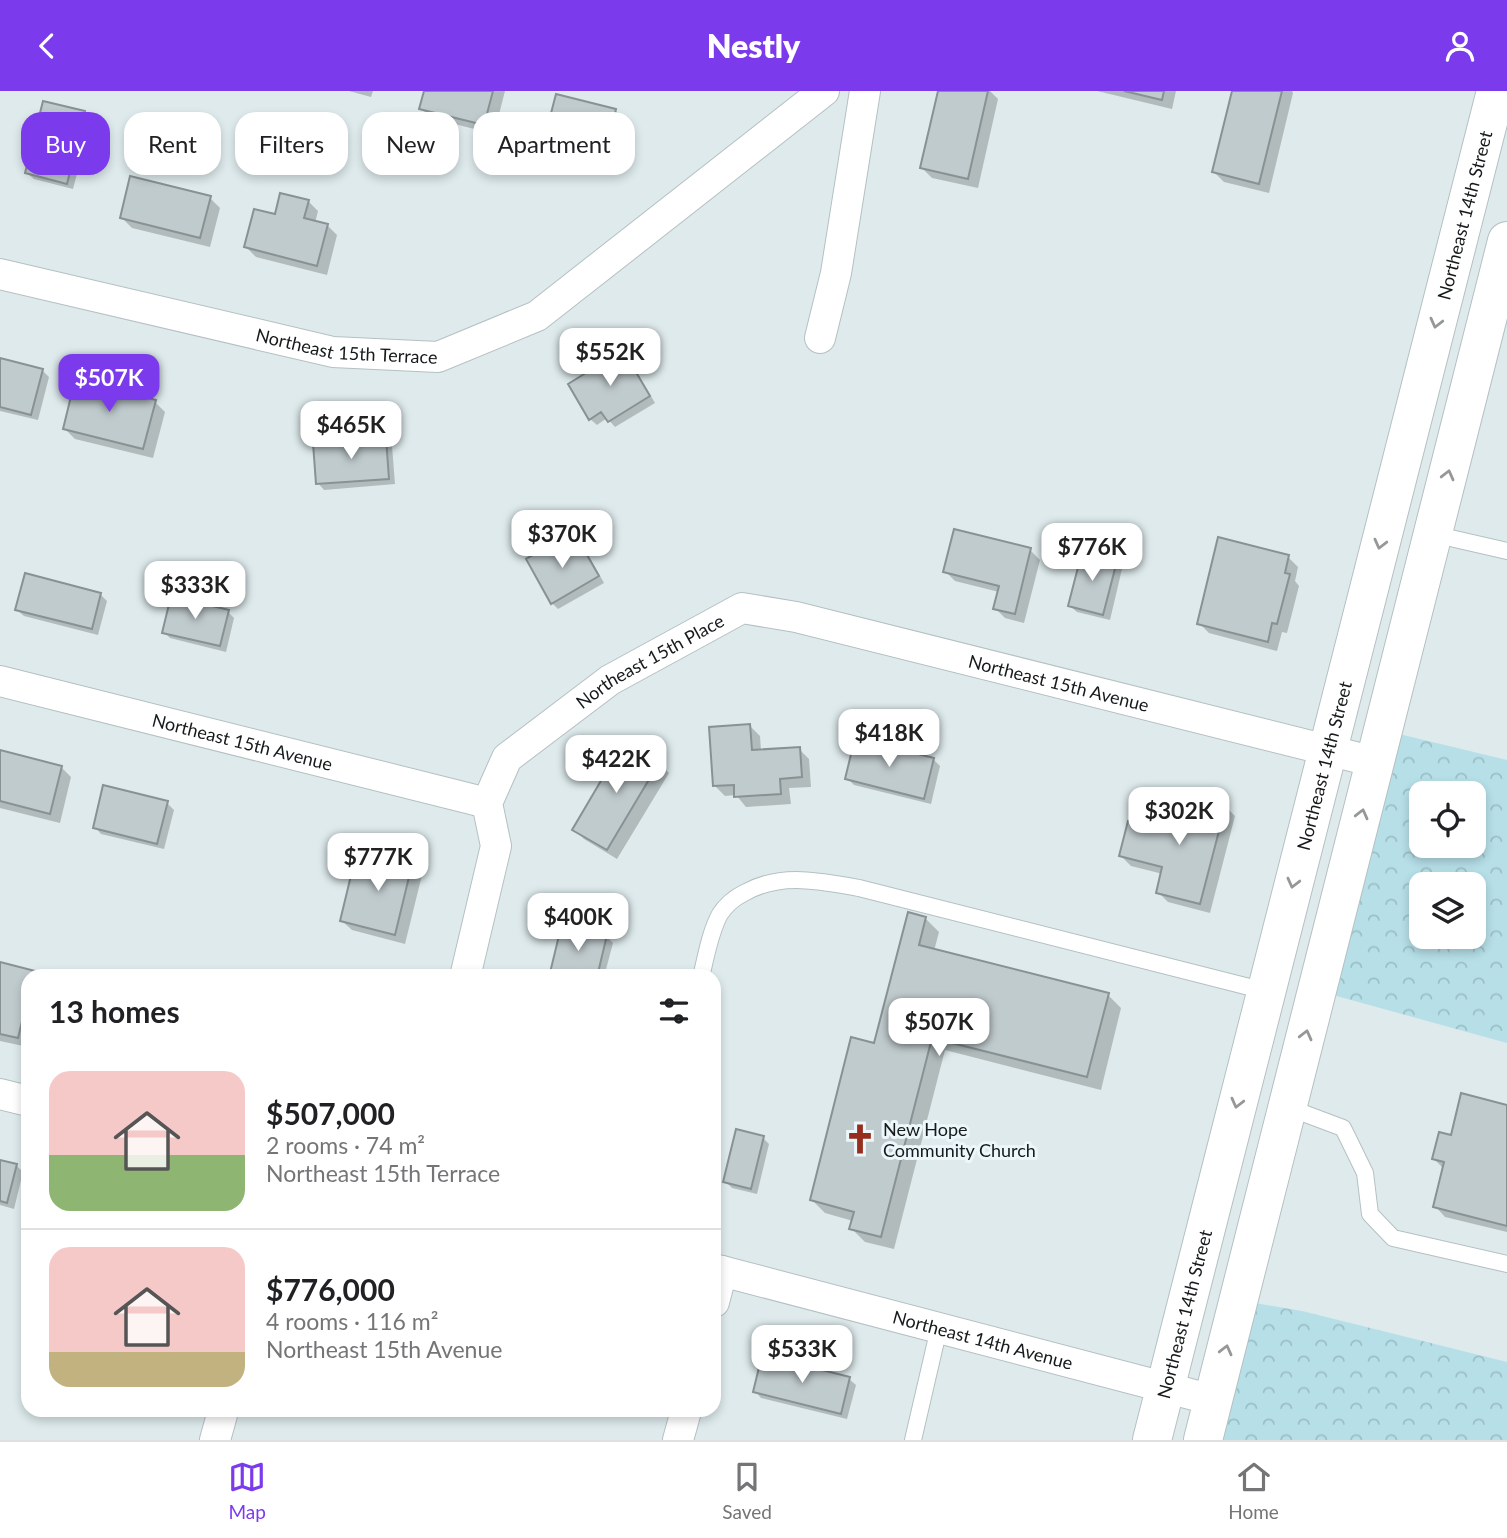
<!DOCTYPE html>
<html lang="en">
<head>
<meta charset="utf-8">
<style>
	:root { --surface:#fff; --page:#f6f6f6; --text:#202124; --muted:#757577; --line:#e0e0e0; --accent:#7c3aed }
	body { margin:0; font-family:Lato,sans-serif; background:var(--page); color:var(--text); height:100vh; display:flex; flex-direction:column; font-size:26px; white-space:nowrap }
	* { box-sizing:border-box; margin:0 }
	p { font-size:23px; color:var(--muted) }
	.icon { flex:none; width:38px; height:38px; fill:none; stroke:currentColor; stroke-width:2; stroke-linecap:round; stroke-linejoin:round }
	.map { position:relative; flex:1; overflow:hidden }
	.drawer { position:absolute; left:21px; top:878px; width:700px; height:448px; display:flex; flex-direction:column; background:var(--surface); border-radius:21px; box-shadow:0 4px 10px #0003 }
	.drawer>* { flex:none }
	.hud { position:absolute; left:21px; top:21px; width:700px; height:63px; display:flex; gap:14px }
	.fabs { position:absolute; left:1409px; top:690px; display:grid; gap:14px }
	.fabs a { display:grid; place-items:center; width:77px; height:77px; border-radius:14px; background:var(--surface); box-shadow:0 4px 10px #0003; font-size:35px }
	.price { position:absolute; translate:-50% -60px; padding:0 16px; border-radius:14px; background:#fff; color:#222; font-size:23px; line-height:46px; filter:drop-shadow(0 2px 4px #0008) }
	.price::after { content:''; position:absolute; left:50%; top:42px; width:21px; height:16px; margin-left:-10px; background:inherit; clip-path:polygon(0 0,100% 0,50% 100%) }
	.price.active { background:var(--accent); color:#fff }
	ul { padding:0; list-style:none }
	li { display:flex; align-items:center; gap:21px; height:175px; padding:0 28px }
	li+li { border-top:2px solid var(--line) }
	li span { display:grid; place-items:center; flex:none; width:196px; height:140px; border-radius:21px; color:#555 }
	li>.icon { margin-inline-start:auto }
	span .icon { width:84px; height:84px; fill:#fffc; stroke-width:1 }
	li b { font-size:30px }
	h2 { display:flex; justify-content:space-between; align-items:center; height:84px; padding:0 28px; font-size:30px }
	.pill { padding:0 24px; border-radius:21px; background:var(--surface); box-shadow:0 4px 10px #0003; font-size:24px; line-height:63px }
	.pill.active { background:var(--accent); color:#fff }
	header { display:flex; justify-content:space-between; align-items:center; height:91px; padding:0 28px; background:var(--accent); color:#fff; font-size:32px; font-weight:800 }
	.dock { display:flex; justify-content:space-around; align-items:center; height:98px; border-top:2px solid var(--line); background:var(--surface); font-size:19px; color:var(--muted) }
	.dock a { display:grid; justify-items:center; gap:4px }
	.dock .active { color:var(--accent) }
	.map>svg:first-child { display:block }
	.forest { fill:url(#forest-crowns); fill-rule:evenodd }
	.shadow { fill:#0003 }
	.building { fill:#c0cbce; stroke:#889295; stroke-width:2 }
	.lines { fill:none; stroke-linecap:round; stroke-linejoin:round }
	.lane-casing { stroke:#b5c0c2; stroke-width:18 }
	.street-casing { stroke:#b5c0c2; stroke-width:32 }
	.primary-casing { stroke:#b5c0c2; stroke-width:40 }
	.lane { stroke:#fff; stroke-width:16 }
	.street { stroke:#fff; stroke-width:30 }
	.primary { stroke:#fff; stroke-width:38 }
	.oneway { stroke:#969898 }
	.labels { text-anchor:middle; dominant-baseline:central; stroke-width:6; stroke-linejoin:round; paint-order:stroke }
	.street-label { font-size:18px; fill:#161a1b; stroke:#ebf7fa }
	.poi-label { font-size:18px; fill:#161a1b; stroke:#ebf7fa; text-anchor:start }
</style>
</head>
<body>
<header><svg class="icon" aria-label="back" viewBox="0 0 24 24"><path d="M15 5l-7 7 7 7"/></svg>Nestly<svg class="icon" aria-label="person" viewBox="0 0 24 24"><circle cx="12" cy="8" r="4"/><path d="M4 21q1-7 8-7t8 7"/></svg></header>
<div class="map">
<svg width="1507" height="1349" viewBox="0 0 1507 1349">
	<defs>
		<pattern id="forest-crowns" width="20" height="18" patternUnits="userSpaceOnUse" patternTransform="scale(1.75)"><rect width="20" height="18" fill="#b6dfe8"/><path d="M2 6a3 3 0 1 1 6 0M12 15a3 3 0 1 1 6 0" fill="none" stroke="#9cbfc6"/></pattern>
	</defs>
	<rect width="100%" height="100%" fill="#deeaec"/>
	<path class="forest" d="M1399,643L1507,669V952L1333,904ZM1421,702H1474V754H1421ZM1421,793H1474V845H1421Z
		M1255,1212L1302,1220L1507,1271V1349H1220Z"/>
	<path class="shadow" d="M349,0H373L371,6Z
		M426,0H505L494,43L431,27L421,17Z
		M940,0H990L998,8L978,97L932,87L922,77Z
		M1097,0H1176L1172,18Z
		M1234,0H1292L1293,2L1269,102L1224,91L1214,81Z
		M616,20L622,26L610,74L552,59L545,53Z
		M84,22L91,29L73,98L34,88L27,82Z
		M210,107L220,117L210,156L132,137L122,127Z
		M308,110L318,120L315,132L327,134L337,144L327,184L256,166L246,156L276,125Z
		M622,262L629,268L655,312L615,336L607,327L597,334L590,328Z
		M0,269L42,279L49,286L38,329L0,320Z
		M155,311L165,321L153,367L75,348L65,338Z
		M386,349L392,355L395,393L324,399L318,392Z
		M579,452L585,458L604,492L558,518L552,512L556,453L563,461Z
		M1030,459L1040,469L1024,532L1005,527L995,517L999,501L955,490L945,480Z
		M1288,466L1298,476L1295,490L1299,495L1287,542L1282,541L1277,560L1209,542L1199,532Z
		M1116,471L1122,478L1110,529L1077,521L1070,515Z
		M100,503L107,510L98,544L24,525L17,519Z
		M228,521L234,527L226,561L170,547L164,541Z
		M750,635L760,645L761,660L799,658L809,668L811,696L789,697L791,713L746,716L736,704L725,705L715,695Z
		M0,661L61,676L71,686L60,732L0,717Z
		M934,669L940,675L931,713L854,694L847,687Z
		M659,672L669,682L617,768L584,748L574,738Z
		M167,712L174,719L164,758L101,743L95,736Z
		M1225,715L1235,725L1210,822L1168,811L1158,801L1163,783L1131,775L1121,765L1172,743Z
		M413,766L424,776L405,853L352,839L341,829Z
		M925,827L939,841L934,860L1108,904L1121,917L1101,999L945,959L894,1158L865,1151L851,1137L853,1130L825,1122L812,1109Z
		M606,845L613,852L604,886H550Z
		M0,873L34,881L38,886H28V956L0,950Z
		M1507,1015V1141L1445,1126L1435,1115L1444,1078L1434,1068L1452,1046Z
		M763,1047L769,1053L757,1103L732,1097L725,1090Z
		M0,1070L16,1074L23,1081L14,1118L0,1114Z
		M849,1288L856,1294L847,1328L761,1307L755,1300Z"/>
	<path class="building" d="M424,0H493L484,34L419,18Z
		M938,0H988L968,88L920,77Z
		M1124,0H1164L1162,9Z
		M1232,0H1282L1259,93L1212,81Z
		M556,3L616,18L604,68L543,53Z
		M43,10L85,20L67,93L25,82Z
		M130,85L211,105L200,147L120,127Z
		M280,102L309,109L304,127L328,133L317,175L244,156L254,118L275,123Z
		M623,259L650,305L608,331L601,321L589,329L568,293Z
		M0,267L43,278L31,324L0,316Z
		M75,289L156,309L143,358L63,338Z
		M386,347L389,388L316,393L313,352Z
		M954,438L1031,457L1015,523L993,518L999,495L943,481Z
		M1218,446L1289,464L1285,482L1290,483L1277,533L1272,532L1268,551L1197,533Z
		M579,450L599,485L551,513L526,468L556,451L561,460Z
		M1082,461L1117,470L1103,524L1068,515Z
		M25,482L101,502L92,538L15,519Z
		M171,505L229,519L220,555L162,542Z
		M750,633L752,659L800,656L802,686L780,688L781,703L734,706V694L713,695L709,636Z
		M855,647L934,667L924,708L845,688Z
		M625,649L660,670L607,759L572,739Z
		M0,659L62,675L50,723L0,710Z
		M103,694L168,710L157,753L93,737Z
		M1180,702L1226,713L1200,813L1156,802L1162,776L1119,765L1128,730L1171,741Z
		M384,757L414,765L395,844L340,830L354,772L378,778Z
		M908,821L926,826L919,854L1109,902L1087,986L932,947L881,1146L849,1138L854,1121L810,1109L851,946L874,952Z
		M562,832L607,844L597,886H549Z
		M0,871L35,880L33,886H28V906L18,947L0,943Z
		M1461,1002L1507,1014V1135L1433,1116L1444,1071L1432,1068L1439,1041L1451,1044Z
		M736,1038L764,1045L751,1098L723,1091Z
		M0,1069L17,1073L7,1112L0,1110Z
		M762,1264L850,1286L841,1323L753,1301Z"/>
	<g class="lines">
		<g class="lane-casing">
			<path id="lane" d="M1433,443L1507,460
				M701,886C706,866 710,841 720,823C726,814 734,807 744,802C781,781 819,790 859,797L1265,900
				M1287,1016L1343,1037L1365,1082L1370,1123L1393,1147L1507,1173
				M913,1349L939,1237"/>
		</g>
		<g class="street-casing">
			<g id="street">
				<path id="s1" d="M0,183L333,261L438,266L537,225L824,0"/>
				<path d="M820,247L836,182L865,0"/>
				<path id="s2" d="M0,590L487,712"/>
				<path id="s3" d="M465,886L496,755L487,712L507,667L610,589L742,517L796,526L1375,671"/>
				<path d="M0,1003L28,1010"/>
				<path id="s4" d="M714,1178L1213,1309"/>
				<path d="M714,1211L722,1180"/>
				<path d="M215,1349L223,1320"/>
				<path d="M678,1349L686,1320"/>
			</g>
		</g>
		<g class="primary-casing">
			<g id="primary">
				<path id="s5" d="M1152,1349L1496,0"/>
				<path d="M1203,1349L1507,150"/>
			</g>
		</g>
		<use href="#lane" class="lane"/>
		<use href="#street" class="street"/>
		<use href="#primary" class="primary"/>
	</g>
	<defs><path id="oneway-chevron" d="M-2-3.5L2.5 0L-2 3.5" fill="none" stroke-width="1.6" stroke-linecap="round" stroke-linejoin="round" transform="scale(1.75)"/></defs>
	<g class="oneway">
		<use href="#oneway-chevron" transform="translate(1436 232) rotate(104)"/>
		<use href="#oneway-chevron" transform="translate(1448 384) rotate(-76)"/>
		<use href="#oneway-chevron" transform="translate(1380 453) rotate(104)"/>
		<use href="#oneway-chevron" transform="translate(1362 723) rotate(-76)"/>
		<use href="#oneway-chevron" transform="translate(1293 792) rotate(104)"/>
		<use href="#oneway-chevron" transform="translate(1306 944) rotate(-76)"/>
		<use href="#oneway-chevron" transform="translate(1237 1012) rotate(104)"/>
		<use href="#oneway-chevron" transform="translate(1226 1259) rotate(-76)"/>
	</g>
	<defs>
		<g id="church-bare" transform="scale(2.415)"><path d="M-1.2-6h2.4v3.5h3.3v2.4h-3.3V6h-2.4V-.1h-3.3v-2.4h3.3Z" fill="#972d1c" stroke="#ebf7fa" stroke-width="2.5" paint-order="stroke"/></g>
	</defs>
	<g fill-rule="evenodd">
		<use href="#church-bare" x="860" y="1048"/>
	</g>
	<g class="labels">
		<g class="street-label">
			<text stroke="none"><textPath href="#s5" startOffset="1264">Northeast 14th Street</textPath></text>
			<text stroke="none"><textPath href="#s1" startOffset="355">Northeast 15th Terrace</textPath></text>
			<text stroke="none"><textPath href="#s3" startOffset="401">Northeast 15th Place</textPath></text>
			<text stroke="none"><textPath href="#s3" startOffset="833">Northeast 15th Avenue</textPath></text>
			<text stroke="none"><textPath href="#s2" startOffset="250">Northeast 15th Avenue</textPath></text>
			<text stroke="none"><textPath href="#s5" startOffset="696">Northeast 14th Street</textPath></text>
			<text stroke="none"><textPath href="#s5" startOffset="130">Northeast 14th Street</textPath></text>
			<text stroke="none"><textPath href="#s4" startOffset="278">Northeast 14th Avenue</textPath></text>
		</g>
		<g class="poi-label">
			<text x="883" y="1038">New Hope<tspan x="883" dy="21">Community Church</tspan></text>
		</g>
	</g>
</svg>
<div class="fabs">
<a><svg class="icon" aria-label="locate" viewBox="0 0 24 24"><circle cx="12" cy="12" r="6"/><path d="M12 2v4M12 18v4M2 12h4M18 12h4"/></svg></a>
<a><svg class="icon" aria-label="layers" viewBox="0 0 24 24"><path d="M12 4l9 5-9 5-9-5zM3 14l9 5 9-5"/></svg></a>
</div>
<b class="price" style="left:610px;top:297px">$552K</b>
<b class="price active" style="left:109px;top:323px">$507K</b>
<b class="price" style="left:351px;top:370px">$465K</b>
<b class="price" style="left:562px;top:479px">$370K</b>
<b class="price" style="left:1092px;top:492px">$776K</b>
<b class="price" style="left:195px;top:530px">$333K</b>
<b class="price" style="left:889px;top:678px">$418K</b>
<b class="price" style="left:616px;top:704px">$422K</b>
<b class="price" style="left:1179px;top:756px">$302K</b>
<b class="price" style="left:378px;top:802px">$777K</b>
<b class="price" style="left:578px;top:862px">$400K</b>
<b class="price" style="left:939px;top:967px">$507K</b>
<b class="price" style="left:802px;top:1294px">$533K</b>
<div class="hud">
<a class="pill active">Buy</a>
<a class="pill">Rent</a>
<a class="pill">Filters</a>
<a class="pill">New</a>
<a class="pill">Apartment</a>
</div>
<section class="drawer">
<h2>13 homes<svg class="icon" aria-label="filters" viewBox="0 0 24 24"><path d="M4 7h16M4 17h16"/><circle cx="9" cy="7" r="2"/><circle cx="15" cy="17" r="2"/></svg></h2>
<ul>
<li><span style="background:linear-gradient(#f6c9c9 60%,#8fb573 0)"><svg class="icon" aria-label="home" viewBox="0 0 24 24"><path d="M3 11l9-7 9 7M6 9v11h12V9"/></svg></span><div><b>$507,000</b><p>2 rooms · 74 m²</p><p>Northeast 15th Terrace</p></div></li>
<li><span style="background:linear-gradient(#f6c9c9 75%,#c2b280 0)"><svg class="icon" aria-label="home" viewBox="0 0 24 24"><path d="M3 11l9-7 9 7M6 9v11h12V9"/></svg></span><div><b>$776,000</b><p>4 rooms · 116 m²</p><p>Northeast 15th Avenue</p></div></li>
</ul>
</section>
</div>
<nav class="dock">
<a class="active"><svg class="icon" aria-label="map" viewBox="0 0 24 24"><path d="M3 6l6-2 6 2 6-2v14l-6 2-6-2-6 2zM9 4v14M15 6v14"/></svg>Map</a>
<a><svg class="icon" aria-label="saved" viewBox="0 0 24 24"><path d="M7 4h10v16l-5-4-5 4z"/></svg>Saved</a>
<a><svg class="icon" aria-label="home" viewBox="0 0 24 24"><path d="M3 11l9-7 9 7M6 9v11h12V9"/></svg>Home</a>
</nav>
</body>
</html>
